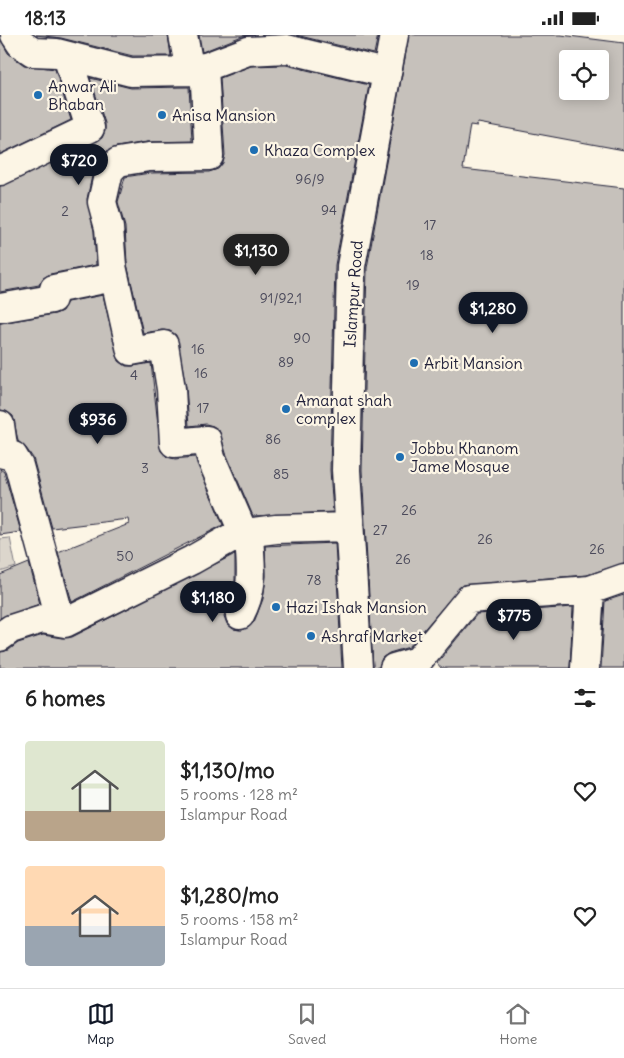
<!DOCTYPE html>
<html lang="en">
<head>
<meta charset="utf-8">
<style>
	:root { --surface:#fff; --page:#f6f6f6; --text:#222; --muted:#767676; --line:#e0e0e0; --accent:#111827 }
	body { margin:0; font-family:Delius,sans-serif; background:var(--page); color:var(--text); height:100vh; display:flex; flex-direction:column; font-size:19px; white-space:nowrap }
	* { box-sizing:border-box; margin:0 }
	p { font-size:16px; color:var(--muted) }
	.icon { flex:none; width:28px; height:28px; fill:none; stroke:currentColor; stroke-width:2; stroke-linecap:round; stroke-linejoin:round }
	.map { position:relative; height:633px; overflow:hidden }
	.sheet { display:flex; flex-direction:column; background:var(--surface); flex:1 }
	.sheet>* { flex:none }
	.tools { position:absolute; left:559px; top:15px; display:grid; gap:10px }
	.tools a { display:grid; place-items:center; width:50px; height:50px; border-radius:5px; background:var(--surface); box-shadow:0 2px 12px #0003; font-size:25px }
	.price { position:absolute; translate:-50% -42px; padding:0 11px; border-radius:18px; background:var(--accent); color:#fff; font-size:16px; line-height:32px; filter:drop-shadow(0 1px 2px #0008) }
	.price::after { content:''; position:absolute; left:50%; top:30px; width:15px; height:11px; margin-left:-8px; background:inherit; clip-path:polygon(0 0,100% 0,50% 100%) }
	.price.current { background:#222; color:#fff }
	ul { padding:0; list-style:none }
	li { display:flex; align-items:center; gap:15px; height:125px; padding:0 25px }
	li span { display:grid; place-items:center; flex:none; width:140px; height:100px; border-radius:5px; color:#555 }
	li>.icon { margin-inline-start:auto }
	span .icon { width:60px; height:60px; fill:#fffc; stroke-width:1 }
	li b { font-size:21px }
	h2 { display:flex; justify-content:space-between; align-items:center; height:60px; padding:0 25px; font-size:21px }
	.status { display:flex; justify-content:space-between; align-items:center; height:35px; padding:0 25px; background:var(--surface); direction:ltr }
	.status svg { height:14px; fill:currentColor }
	.menu { display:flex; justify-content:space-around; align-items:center; height:70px; border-top:1px solid var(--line); background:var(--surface); font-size:14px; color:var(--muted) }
	.menu a { display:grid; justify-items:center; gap:2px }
	.menu .current { color:var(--accent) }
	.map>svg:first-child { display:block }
	.green { fill:#dcd6cc; stroke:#7f7c84 }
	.building { fill:#c6c1bb; stroke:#22223b; fill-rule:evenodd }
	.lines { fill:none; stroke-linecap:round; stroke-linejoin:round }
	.street-casing { stroke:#22223b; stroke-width:31 }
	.street { stroke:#fcf5e5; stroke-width:28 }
	.poi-dot { fill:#1f6fb2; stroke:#fcf5e5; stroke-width:2 }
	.labels { text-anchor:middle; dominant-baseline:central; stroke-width:4.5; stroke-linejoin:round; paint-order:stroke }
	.number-label { font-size:14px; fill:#4b4a5b }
	.poi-label { font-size:16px; fill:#22223b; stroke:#fcf5e5; text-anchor:start }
	.street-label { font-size:16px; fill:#22223b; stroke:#fcf5e5 }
</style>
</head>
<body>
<div class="status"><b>18:13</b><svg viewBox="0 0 49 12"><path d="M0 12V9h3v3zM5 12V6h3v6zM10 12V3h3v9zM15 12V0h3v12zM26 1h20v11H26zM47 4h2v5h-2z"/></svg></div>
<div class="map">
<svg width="624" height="633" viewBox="0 0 624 633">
	<rect width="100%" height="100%" fill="#fcf5e5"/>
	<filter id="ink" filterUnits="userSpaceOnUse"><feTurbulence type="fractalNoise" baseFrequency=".02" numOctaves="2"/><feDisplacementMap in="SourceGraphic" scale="10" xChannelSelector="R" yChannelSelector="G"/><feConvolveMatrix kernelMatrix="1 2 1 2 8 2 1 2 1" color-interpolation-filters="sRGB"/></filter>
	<g filter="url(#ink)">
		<path class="green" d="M10,503L16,532L0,537V504Z"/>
		<path class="building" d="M36,0H168L171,21H133L61,3Z
			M199,0H255L242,1L202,17Z
			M296,0H378L374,19Z
			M409,0H561L624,8V115L478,88L477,91L470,90L463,134L624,153V528L587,540L462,550L409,612L389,618L382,623L379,632L373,633L362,435L367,233ZM568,24H600V56H568Z
			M0,3L8,18L24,30L55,34L71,85L0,119Z
			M286,30L369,50L335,230L330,435L333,477L253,481L226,418L219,395L213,391L206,389L189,391L186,352L176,300L170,296L162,295L143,298L127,229L125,192L118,167L125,142L150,138L209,137L218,134L223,128L225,120L220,43L251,31Z
			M90,43L131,53L189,52L192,106L147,107L116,112L107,116L94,132L87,164L94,196L96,230L50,239L43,243L39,250L0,257V151L102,103L105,96V88Z
			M103,260L119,326L126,331H133L151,328L161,416L167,422L175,424L195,422L223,490L72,567L58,517L129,489L128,484L52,493L33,423L26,413L18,406L13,381L6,376L0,375V288L55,279L62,276L67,267Z
			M0,434L4,437L21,497L0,500Z
			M335,508L342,633H0V617L9,615L18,608L43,600L62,603L72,602L235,519V547L224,581L227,589L233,594L242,595L249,592L254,587L263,564L266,541L265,511Z
			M29,528L40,569L0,583V540Z
			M624,560V633H601L605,566Z
			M573,572L570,633H441L437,628L477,579Z"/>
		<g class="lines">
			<g class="street-casing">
				<path id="street" d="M15,0L21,9L33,17L57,18L131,37L195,36L248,16L287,14L385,38
					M183,0L190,36
					M204,32L209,121L149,122L118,127L109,136L102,167L109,193L112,231L131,316L164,310L171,354L174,408L207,405L211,423L244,499
					M0,136L90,93L67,21
					M0,273L52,264L54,254L114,242
					M0,390L4,418
					M0,418L13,421L19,431L61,587
					M240,580C256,549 250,531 249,498
					M0,602L11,594L42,584L65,588L192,525L238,499L276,494L349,492
					M358,633L346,435L351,231L394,0
					M394,633L418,626L469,564L590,555L624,543
					M585,633L590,555"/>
			</g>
			<use href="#street" class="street"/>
		</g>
	</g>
	<g class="poi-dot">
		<circle cx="38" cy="60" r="5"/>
		<circle cx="162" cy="80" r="5"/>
		<circle cx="254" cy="115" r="5"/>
		<circle cx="414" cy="328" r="5"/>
		<circle cx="286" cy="374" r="5"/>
		<circle cx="400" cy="422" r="5"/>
		<circle cx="276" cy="572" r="5"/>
		<circle cx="311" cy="601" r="5"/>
	</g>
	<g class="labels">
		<g class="number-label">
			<text x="310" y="144">96/9</text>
			<text x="329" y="175">94</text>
			<text x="65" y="176">2</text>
			<text x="430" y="190">17</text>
			<text x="427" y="220">18</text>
			<text x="413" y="250">19</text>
			<text x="281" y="263">91/92,1</text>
			<text x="302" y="303">90</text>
			<text x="198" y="314">16</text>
			<text x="286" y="327">89</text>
			<text x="201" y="338">16</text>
			<text x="134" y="340">4</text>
			<text x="203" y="373">17</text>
			<text x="273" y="404">86</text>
			<text x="145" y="433">3</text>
			<text x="281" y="439">85</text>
			<text x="409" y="475">26</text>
			<text x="380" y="495">27</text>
			<text x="485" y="504">26</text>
			<text x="597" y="514">26</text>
			<text x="125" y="521">50</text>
			<text x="403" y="524">26</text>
			<text x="314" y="545">78</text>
		</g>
		<g class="poi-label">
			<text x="48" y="51">Anwar Ali<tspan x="48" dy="18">Bhaban</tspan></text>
			<text x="172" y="80">Anisa Mansion</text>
			<text x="264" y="115">Khaza Complex</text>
			<text x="424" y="328">Arbit Mansion</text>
			<text x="296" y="365">Amanat shah<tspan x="296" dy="18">complex</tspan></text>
			<text x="410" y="413">Jobbu Khanom<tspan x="410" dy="18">Jame Mosque</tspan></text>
			<text x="286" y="572">Hazi Ishak Mansion</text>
			<text x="321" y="601">Ashraf Market</text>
		</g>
		<g class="street-label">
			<text transform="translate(353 259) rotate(-86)">Islampur Road</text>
		</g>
	</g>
</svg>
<div class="tools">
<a><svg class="icon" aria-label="locate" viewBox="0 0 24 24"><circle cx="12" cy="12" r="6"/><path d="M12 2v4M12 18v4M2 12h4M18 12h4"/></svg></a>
</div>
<b class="price" style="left:79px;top:151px">$720</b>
<b class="price current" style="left:256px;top:241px">$1,130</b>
<b class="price" style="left:493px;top:299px">$1,280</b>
<b class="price" style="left:98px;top:410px">$936</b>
<b class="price" style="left:213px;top:588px">$1,180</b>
<b class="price" style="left:514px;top:606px">$775</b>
</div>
<section class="sheet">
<h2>6 homes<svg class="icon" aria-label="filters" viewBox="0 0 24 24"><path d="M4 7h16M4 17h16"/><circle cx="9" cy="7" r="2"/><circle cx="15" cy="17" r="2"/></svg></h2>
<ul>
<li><span style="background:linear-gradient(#dfe7d0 70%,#b9a48a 0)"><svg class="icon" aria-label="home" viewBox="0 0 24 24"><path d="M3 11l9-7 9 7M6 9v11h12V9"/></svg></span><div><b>$1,130/mo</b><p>5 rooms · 128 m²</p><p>Islampur Road</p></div><svg class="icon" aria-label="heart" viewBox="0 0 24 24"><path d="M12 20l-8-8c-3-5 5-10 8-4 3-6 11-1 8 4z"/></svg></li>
<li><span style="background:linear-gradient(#ffd9b3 60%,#9aa5b1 0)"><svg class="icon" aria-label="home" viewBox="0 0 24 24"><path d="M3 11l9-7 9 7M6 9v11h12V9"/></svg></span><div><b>$1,280/mo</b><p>5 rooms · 158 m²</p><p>Islampur Road</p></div><svg class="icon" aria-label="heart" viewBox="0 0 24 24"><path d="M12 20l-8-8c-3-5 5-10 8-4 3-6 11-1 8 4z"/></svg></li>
</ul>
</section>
<nav class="menu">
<a class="current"><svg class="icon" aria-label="map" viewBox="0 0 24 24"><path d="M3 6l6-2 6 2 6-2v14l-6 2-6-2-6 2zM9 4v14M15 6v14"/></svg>Map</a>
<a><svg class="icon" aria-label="saved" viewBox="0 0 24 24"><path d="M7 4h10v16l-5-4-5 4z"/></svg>Saved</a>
<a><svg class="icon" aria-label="home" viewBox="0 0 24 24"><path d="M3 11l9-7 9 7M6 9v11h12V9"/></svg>Home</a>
</nav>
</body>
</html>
